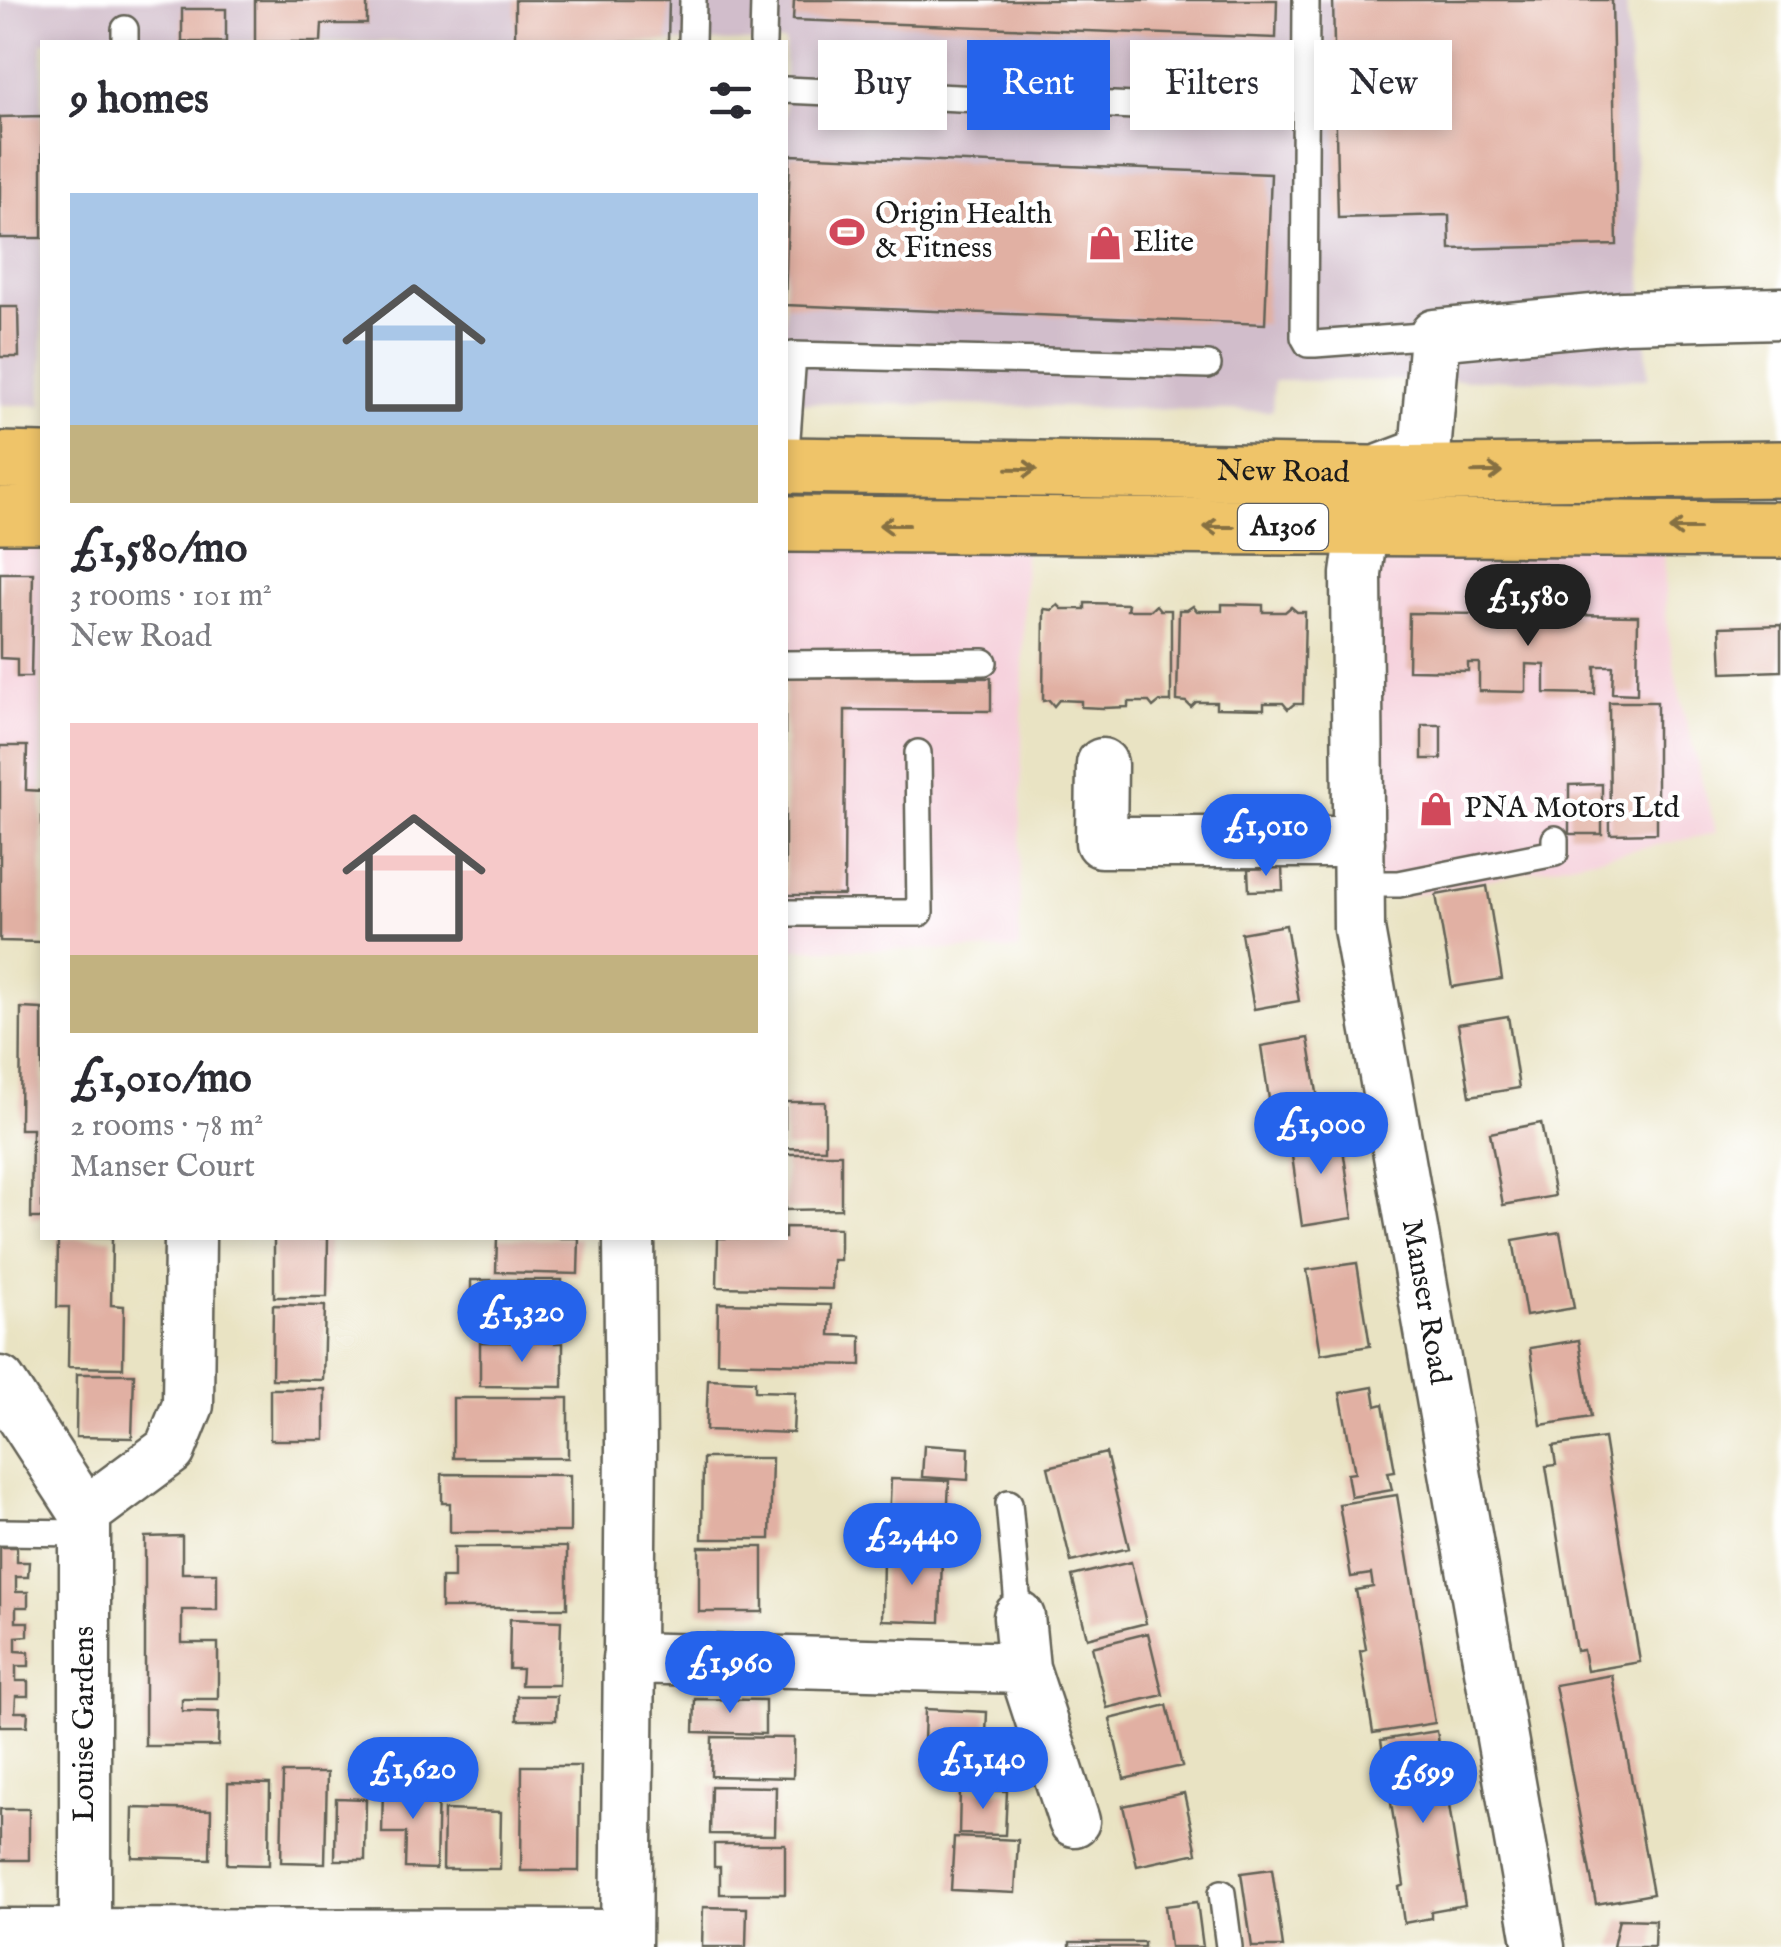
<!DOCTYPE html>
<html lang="en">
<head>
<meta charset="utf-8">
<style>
	:root { --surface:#fff; --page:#f2f2f3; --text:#2b2b33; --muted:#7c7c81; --accent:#2563eb }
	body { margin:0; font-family:"IM FELL English",serif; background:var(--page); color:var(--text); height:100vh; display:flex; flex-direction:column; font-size:38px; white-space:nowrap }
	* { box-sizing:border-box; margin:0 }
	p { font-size:32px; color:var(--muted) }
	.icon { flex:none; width:55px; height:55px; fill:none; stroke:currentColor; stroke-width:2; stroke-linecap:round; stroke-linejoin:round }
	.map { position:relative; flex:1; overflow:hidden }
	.side { position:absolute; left:40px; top:40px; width:748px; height:1200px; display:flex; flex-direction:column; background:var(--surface); border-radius:0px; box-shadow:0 5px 15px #0003 }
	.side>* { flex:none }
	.guide { position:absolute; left:818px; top:40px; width:812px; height:90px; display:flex; gap:20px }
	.price { position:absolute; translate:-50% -85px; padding:0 22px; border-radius:35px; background:var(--accent); color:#fff; font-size:32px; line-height:65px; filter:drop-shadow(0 2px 5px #0008) }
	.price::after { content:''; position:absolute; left:50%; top:60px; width:30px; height:22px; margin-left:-15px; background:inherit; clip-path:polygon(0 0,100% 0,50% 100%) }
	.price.selected { background:#222; color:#fff }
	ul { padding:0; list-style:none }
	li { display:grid; align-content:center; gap:20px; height:530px; padding:0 30px }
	li span { display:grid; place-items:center; height:310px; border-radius:0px; color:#555 }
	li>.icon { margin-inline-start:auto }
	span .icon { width:180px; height:180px; fill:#fffc; stroke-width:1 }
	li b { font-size:42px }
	h2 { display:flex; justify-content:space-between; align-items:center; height:120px; padding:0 30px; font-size:42px }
	.tag { padding:0 35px; border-radius:0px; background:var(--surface); box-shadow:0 5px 15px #0003; font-size:35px; line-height:90px }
	.tag.selected { background:var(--accent); color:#fff }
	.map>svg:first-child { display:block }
	.built { fill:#f5cfda }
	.industrial { fill:#d1bdcb }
	.building { fill:#e1b0a3 }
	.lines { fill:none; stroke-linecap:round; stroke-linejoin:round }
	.service-casing { stroke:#646256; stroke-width:30 }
	.minor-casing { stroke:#646256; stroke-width:55 }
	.primary-casing { stroke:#646256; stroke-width:60 }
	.service { stroke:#fff; stroke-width:25 }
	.minor { stroke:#fff; stroke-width:50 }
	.primary { stroke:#efc469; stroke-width:55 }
	.oneway { stroke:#867042 }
	.labels { text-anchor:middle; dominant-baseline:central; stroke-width:9; stroke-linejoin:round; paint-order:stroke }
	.shield { fill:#fff; stroke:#606060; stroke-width:2.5 }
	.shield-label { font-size:28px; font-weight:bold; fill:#1c1c1c }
	.poi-label { font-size:30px; fill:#1c1c1c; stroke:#fff; text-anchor:start }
	.street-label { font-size:30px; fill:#1c1c1c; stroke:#fff }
</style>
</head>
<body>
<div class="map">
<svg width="1781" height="1947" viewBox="0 0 1781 1947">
	<rect width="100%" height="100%" fill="#fff"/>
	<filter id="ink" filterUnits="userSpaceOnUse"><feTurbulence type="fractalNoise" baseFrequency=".01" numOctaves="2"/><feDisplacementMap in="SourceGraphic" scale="20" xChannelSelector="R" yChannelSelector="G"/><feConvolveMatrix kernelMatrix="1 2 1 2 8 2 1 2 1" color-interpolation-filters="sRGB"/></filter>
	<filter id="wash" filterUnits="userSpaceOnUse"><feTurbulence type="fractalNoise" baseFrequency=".0048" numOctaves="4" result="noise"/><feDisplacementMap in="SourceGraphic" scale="40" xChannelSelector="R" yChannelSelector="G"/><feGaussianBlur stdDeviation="2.25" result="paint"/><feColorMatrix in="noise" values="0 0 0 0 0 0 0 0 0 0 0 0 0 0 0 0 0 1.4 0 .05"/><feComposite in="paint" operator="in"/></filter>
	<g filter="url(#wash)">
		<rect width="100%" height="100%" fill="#e9e3c3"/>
		<path class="built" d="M0,515H42V944H0Z
			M785,524L1025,525L1019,950L785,949Z
			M1364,528L1664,529L1666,621L1681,702L1716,833L1404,897L1359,900Z"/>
		<path class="industrial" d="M0,0H1626L1648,379L1274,381L1272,411L785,402V42H42V405H0Z"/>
		<g id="blocks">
			<path class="building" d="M255,0H367V24H322L321,42H255Z
				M515,0H669L668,42H515Z
				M794,0H1277L1276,38L793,20Z
				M1333,0H1612L1617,245L1450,249L1449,215L1338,218Z
				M182,9H226V42H182Z
				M42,116V238H0V117Z
				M790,155L1271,174L1265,324L785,305Z
				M0,307H18L19,357H0Z
				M0,573H33L31,677H17V659L0,658Z
				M1085,603L1128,604L1127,610H1151L1156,605L1160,610H1171V702H1159L1153,707L1149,702H1128V707L1103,708L1081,707V701L1059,700L1054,706L1049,700L1043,701L1044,609L1052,610L1058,605L1062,609H1085Z
				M1222,604L1263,605V612H1285L1291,607L1297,612H1305L1303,704H1294L1288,709L1283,703H1264V709L1216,708V702H1196L1191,707L1186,702L1177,701L1179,610H1187L1193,606L1197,611H1222Z
				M1409,613L1638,616L1637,694L1612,693L1613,666H1595V694L1545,693V665L1526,664V692L1479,691V663H1468V671L1408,670Z
				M1781,625V671L1722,673L1720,627Z
				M785,677L991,678V711L845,710L844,895H785Z
				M1609,702H1657V833L1610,834Z
				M1422,725H1441V759H1422Z
				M0,746H27L26,790L42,791V942L0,941Z
				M1602,784V834H1569V785Z
				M1282,867L1283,890L1249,891L1248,869Z
				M1487,886L1502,979L1452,987L1436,895Z
				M1286,925L1299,1001L1254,1009L1241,933Z
				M21,1008L42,1009V1218H31L32,1129H20Z
				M1508,1016L1519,1088L1470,1096L1458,1024Z
				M1308,1038L1320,1111L1272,1119L1261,1046Z
				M785,1102H825V1149L785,1148Z
				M1541,1123L1555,1196L1503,1205L1490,1133Z
				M1340,1128L1353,1218L1302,1226L1289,1135Z
				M785,1154H841V1209L785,1210Z
				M785,1227L840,1228V1260H833L832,1289L717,1287L718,1238H785Z
				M1560,1232L1574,1308L1526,1316L1513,1240Z
				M58,1238H112L111,1305L124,1306L123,1368L68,1367L69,1307H57Z
				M274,1238H328L327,1297H274Z
				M497,1238H579L578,1274L496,1272Z
				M1357,1263L1370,1346L1321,1354L1307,1270Z
				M471,1280H562L561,1326L471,1325Z
				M718,1303L831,1305L830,1335L861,1336V1365L717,1362Z
				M273,1305L325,1306L323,1380L272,1379Z
				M1579,1340L1591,1417L1541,1425L1530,1348Z
				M480,1342L563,1343V1387L480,1386Z
				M77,1374H134L132,1438L76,1437Z
				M708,1379L755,1381V1391L795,1392L793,1433L706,1430Z
				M1373,1387L1376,1406L1383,1404L1395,1471L1388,1472L1392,1490L1351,1497L1347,1474L1355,1473L1340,1393Z
				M270,1389H325V1440H270Z
				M453,1398H568V1458H453Z
				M1604,1438L1640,1662L1587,1671L1583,1650L1576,1651L1546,1466L1556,1465L1553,1446Z
				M924,1445L969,1448L968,1480L922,1477Z
				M1106,1453L1129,1548L1071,1562L1048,1467Z
				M703,1458H772L770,1539H702Z
				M442,1474L570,1475V1532H450V1503H442Z
				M891,1479L949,1481L946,1545L888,1543Z
				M1397,1495L1435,1723L1373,1733L1360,1651L1366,1649L1356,1590L1373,1587L1371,1574L1351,1577L1339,1504Z
				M182,1536V1573H217V1610H182V1643H218V1699H182V1711L219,1712L218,1746H145V1537Z
				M0,1547H17V1562H29L28,1577H16V1592H28V1607H16V1622H28V1636L16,1637V1651L29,1652V1666H16V1681H28V1696H16L15,1712H28L27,1726H0Z
				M454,1547H567V1608H441V1578H454Z
				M699,1547H763V1612H699Z
				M883,1555L942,1556L940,1622L882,1620Z
				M1131,1562L1146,1623L1087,1638L1072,1576Z
				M510,1619L561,1621L559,1685H521L522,1669H509Z
				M1148,1633L1163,1695L1107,1708L1092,1647Z
				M1612,1675L1653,1894L1596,1904L1555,1685Z
				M517,1696H557L556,1720H517Z
				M695,1699L765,1700V1734L694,1732Z
				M1167,1705L1182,1766L1124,1779L1110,1719Z
				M925,1709L987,1712L984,1778L923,1776Z
				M1437,1731L1465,1905L1431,1911V1918L1404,1923L1399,1887L1404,1885L1381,1740Z
				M712,1737L794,1738L793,1778L711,1776Z
				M522,1766H580L579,1871H521Z
				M283,1773H327L325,1863L281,1862Z
				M228,1783L270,1784L269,1865L227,1864Z
				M383,1786L438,1787L436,1869L405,1868L406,1833H382Z
				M711,1786L776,1787L775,1835L710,1834Z
				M960,1789L1007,1791L1005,1835L959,1834Z
				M1184,1793L1197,1853L1137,1866L1123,1806Z
				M336,1798L366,1799L365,1860H335Z
				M133,1808L211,1810L210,1859L132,1857Z
				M0,1809H29V1860H0Z
				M444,1810L501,1812L500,1869H443Z
				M954,1837L1018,1840L1015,1893L951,1890Z
				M714,1844H785V1894H720V1867H714Z
				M1272,1869L1283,1947H1252L1241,1873Z
				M1197,1902L1203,1947H1170L1165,1906Z
				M703,1907L747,1908L746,1947H702Z
				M1619,1919L1655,1920L1654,1947H1613Z
				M1070,1942H1144V1947H1070Z"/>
		</g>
	</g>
	<g filter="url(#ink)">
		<use href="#blocks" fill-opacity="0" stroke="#646256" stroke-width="2.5"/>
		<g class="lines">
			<g class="service-casing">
				<path id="service" d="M1306,0L1304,337L1308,344H1315L1435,335
					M125,29V42
					M692,42L693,0
					M763,42L764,0
					M785,90L1200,109
					M785,465L793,355L1208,365
					M785,664L984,662
					M1359,884H1399L1555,853V839
					M785,913H920L918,753
					M1009,1503L1019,1617
					M0,1532L85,1533
					M1222,1893L1229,1947"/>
			</g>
			<g class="minor-casing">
				<path id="minor" d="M1102,764L1101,842H1359
					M0,1382L85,1513V1935
					M85,1513L170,1450L188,1405L190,1238
					M1019,1617L1024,1668
					M628,1658L1024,1668L1074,1821
					M0,1934L626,1935
					M626,1947L631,1445L629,1238
					M1539,1947L1359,929L1356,574L1370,474L1425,453L1435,335L1624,317L1781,313"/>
			</g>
			<g class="primary-casing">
				<g id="primary">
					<path d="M0,460L42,461"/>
					<path id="s1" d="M785,465L1370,474L1781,469"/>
					<path d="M0,515H42"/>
					<path d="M785,524L1781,530"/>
				</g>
			</g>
			<use href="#service" class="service"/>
			<use href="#minor" class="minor"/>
			<use href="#primary" class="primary"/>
		</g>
		<defs><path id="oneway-shaft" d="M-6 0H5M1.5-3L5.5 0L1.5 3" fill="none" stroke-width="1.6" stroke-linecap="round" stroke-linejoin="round" transform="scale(2.5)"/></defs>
		<g class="oneway">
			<use href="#oneway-shaft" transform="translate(1022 469) rotate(1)"/>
			<use href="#oneway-shaft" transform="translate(1487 472) rotate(-1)"/>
			<use href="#oneway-shaft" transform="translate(894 525) rotate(-180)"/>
			<use href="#oneway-shaft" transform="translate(1219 527) rotate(-180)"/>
			<use href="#oneway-shaft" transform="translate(1684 529) rotate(-180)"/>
		</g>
	</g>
	<defs>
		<g id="stadium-bare" transform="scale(2.7)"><path d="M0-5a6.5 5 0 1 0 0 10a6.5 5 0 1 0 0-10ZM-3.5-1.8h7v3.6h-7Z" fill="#d1495b" stroke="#fff" stroke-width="2.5" paint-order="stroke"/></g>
		<g id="shop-bare" transform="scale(2.7)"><path d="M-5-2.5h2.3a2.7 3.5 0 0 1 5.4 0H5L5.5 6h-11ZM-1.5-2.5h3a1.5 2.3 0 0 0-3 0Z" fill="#d1495b" stroke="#fff" stroke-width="2.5" paint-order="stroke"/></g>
	</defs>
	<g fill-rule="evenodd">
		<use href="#stadium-bare" x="847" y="232"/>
		<use href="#shop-bare" x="1105" y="243"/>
		<use href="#shop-bare" x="1436" y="809"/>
	</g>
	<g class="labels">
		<rect class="shield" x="1238" y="504" width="90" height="46" rx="8"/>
		<g class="shield-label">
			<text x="1283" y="527">A1306</text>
		</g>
		<g class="poi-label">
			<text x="875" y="215">Origin Health<tspan x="875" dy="34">&amp; Fitness</tspan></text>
			<text x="1133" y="243">Elite</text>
			<text x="1464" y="809">PNA Motors Ltd</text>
		</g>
		<g class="street-label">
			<text stroke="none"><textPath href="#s1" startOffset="498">New Road</textPath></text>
			<text transform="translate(1425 1302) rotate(80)">Manser Road</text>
			<text transform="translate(85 1724) rotate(-90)">Louise Gardens</text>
		</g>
	</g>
</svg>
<b class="price selected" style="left:1528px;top:649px">£1,580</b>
<b class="price" style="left:1266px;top:879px">£1,010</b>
<b class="price" style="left:1321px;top:1177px">£1,000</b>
<b class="price" style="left:522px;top:1365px">£1,320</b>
<b class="price" style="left:912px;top:1588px">£2,440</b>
<b class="price" style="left:730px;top:1716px">£1,960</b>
<b class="price" style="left:983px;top:1812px">£1,140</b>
<b class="price" style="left:413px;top:1822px">£1,620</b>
<b class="price" style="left:1423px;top:1826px">£699</b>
<div class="guide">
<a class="tag">Buy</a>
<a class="tag selected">Rent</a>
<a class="tag">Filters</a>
<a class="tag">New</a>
</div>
<section class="side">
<h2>9 homes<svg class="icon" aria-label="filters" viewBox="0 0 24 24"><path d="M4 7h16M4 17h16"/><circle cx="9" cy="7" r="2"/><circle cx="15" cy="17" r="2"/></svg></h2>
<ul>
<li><span style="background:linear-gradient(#a9c7e8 75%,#c2b280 0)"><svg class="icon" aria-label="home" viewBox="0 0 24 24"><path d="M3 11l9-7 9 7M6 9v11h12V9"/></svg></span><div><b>£1,580/mo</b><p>3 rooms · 101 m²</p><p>New Road</p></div></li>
<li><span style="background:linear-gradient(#f6c9c9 75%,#c2b280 0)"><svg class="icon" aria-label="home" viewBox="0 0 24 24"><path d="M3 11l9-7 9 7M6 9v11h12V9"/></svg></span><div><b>£1,010/mo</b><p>2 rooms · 78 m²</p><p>Manser Court</p></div></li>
</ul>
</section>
</div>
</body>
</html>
